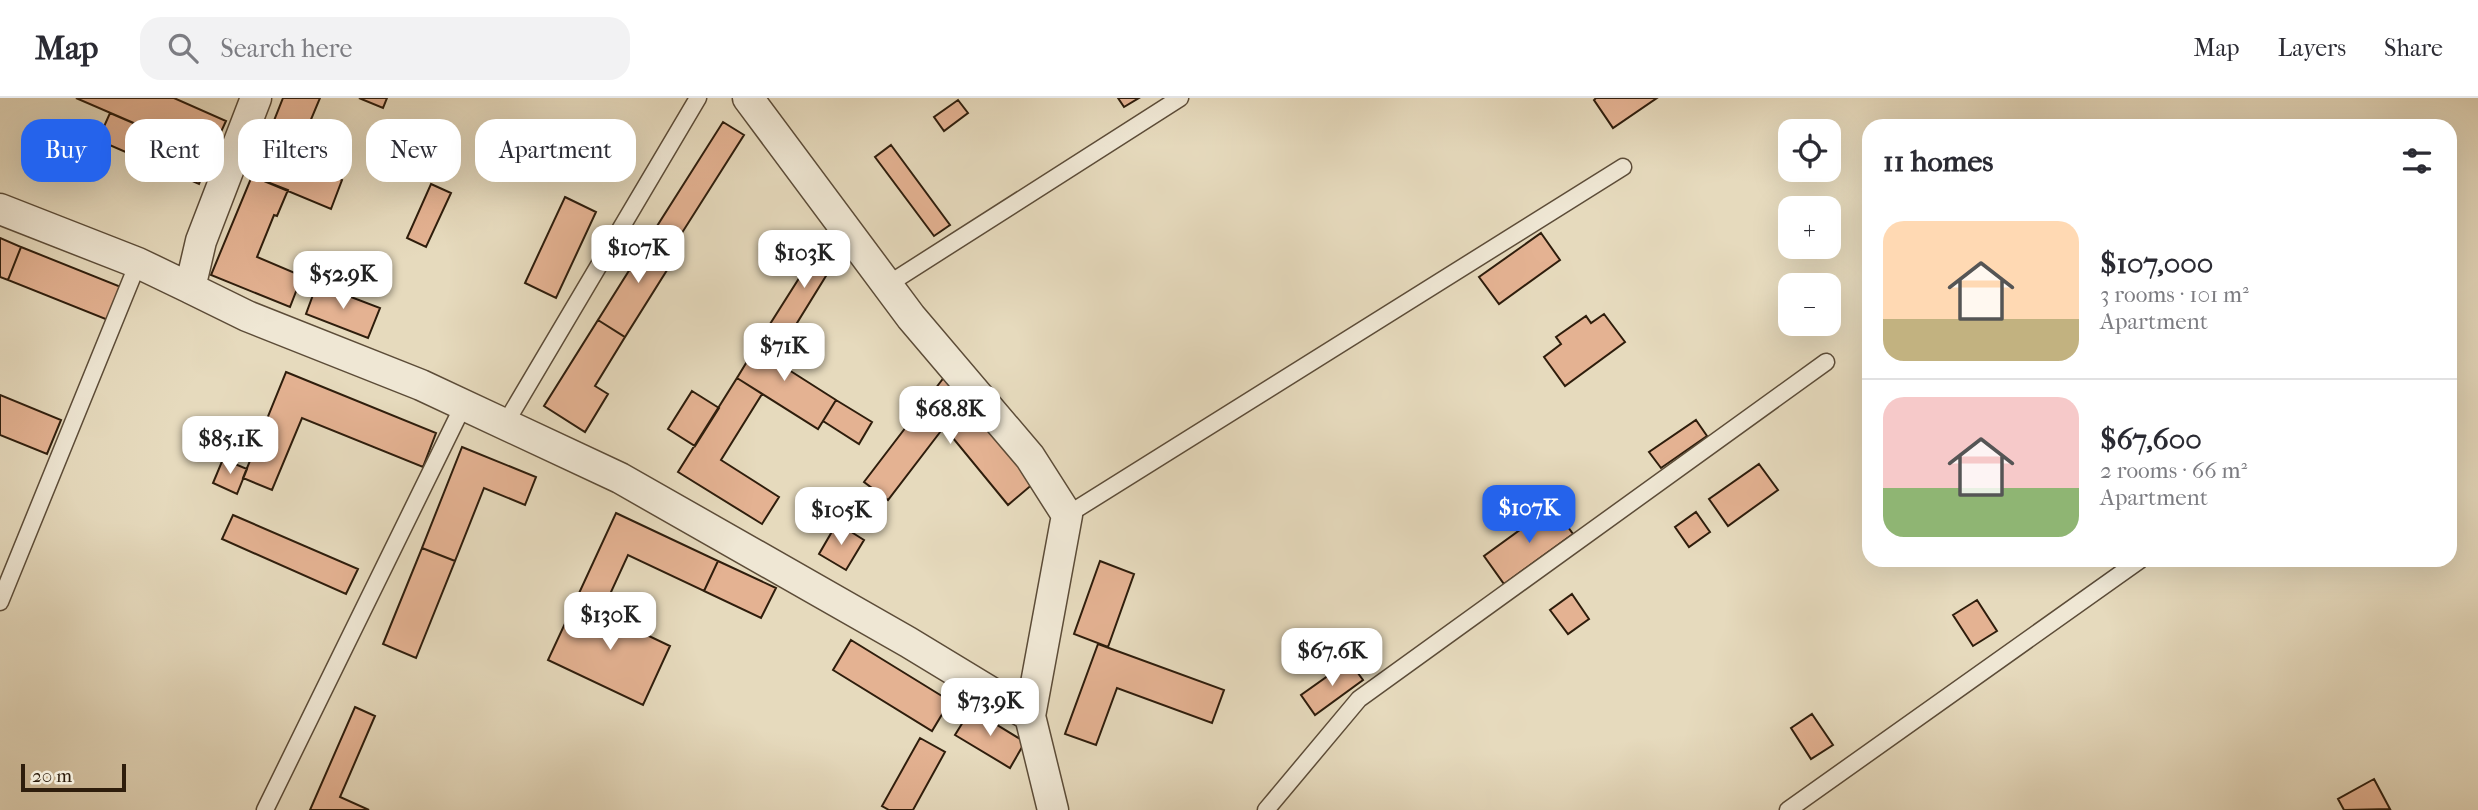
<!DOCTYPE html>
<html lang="en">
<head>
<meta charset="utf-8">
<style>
	:root { --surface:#fff; --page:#f2f2f3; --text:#2b2b33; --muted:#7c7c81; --line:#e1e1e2; --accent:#2563eb }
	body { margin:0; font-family:"IM FELL French Canon",serif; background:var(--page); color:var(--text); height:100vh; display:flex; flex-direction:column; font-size:26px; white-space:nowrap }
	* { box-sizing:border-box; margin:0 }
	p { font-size:23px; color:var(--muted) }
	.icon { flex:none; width:38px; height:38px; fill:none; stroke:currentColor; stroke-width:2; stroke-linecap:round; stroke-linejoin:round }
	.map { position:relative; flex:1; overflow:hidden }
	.side { position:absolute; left:1862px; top:21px; width:595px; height:448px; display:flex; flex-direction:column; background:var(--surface); border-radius:21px; box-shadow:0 7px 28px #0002 }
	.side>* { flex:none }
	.banner { position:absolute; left:21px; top:21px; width:665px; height:63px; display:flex; gap:14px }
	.buttons { position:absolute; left:1778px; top:21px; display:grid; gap:14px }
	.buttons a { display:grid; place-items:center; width:63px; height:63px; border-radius:14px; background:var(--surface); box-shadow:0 7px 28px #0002; font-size:35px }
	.scale { position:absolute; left:21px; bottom:18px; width:105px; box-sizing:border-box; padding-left:7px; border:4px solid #2e1d0c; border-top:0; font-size:19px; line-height:24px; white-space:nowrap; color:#2e1d0c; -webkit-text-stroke:5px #efe7d4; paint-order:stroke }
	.price { position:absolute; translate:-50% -60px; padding:0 16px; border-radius:14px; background:#fff; color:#222; font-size:23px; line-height:46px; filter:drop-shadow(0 2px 4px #0008) }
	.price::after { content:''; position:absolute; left:50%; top:42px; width:21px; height:16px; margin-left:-10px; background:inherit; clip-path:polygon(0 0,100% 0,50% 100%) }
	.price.active { background:var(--accent); color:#fff }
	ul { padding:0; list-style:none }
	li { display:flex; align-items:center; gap:21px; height:175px; padding:0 21px }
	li+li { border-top:2px solid var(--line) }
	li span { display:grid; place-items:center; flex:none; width:196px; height:140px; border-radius:21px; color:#555 }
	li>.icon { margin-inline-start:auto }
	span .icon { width:84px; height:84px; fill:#fffc; stroke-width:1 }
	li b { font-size:30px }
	h2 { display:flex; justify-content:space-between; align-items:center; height:84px; padding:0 21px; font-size:30px }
	.pill { padding:0 24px; border-radius:21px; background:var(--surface); box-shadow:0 7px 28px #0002; font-size:24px; line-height:63px }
	.pill.active { background:var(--accent); color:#fff }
	header { display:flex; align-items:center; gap:42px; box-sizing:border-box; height:98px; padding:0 35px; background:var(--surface); border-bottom:2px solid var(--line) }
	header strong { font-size:33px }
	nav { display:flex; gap:38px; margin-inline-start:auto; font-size:24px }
	.search { width:490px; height:63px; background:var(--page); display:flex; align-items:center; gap:18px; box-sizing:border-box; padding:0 24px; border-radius:21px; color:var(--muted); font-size:26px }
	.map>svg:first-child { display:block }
	.building { fill:#e4b292; stroke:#2e1d0c; stroke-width:2 }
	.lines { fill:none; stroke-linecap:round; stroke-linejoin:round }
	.service-casing { stroke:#5c4c38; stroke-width:19 }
	.minor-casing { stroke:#5c4c38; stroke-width:33 }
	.service { stroke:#efe7d4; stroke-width:16 }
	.minor { stroke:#efe7d4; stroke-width:30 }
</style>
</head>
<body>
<header>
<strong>Map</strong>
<div class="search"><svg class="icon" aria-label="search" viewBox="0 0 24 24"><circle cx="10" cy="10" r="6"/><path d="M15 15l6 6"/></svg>Search here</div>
<nav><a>Map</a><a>Layers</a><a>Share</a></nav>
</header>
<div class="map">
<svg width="2478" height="712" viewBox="0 0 2478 712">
	<rect width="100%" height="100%" fill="#e6dabd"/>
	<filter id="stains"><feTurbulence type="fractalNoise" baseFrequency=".00286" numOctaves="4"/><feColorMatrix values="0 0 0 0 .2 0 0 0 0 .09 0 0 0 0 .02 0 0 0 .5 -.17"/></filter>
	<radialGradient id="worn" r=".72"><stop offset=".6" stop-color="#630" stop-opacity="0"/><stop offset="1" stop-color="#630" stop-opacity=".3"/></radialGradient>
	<path class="building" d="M76,0H174L226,23L210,58Z
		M283,0H320L294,62L342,82L331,111L252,78Z
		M359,0H387L383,10Z
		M1118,0H1139L1124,9Z
		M1596,0H1657L1613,30L1594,2Z
		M958,2L968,15L944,33L934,19Z
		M110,15L210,58L199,86L98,42Z
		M723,24L744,37L673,149L652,136Z
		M891,47L950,127L934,138L875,59Z
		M252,78L288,92L277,118L274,117L257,159L302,178L290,209L211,177Z
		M431,86L451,95L426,149L407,140Z
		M565,99L596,114L556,200L525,185Z
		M1541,135L1560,162L1499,206L1479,179Z
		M652,136L679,153L625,239L598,222Z
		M827,136L842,152L784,246L765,234Z
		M0,140L21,149L8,182L0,179Z
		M21,149L121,189L108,222L8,182Z
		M317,186L380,210L368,240L306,216Z
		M1604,216L1625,244L1565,288L1544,259L1561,246L1556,239L1586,218L1591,225Z
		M598,222L625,239L595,288L608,296L585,334L544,308Z
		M765,234L788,248L778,265L836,302L818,331L737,280Z
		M286,274L436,335L423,369L302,320L272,392L243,380Z
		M945,278L1034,385L1008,407L944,329L888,402L864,384Z
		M737,280L762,296L721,362L779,399L762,426L678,374Z
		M692,293L719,310L695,348L668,331Z
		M0,297L61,322L47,356L0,337Z
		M836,302L872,324L859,346L823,323Z
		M1696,322L1707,338L1661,370L1649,354Z
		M462,349L536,379L525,407L484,390L455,463L422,450Z
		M223,361L247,371L237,396L213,385Z
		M1759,366L1778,392L1728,428L1709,401Z
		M1553,408L1573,436L1504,486L1484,458Z
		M1696,414L1710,434L1689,449L1675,429Z
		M616,415L718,463L704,493L628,457L600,518L574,506Z
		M233,417L358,471L346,496L222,441Z
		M837,425L864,442L846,472L819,456Z
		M422,450L455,463L416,560L383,546Z
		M718,463L776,490L761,520L704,493Z
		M1100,463L1134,476L1108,549L1074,536Z
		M1572,496L1589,521L1568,536L1550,512Z
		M1977,502L1997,533L1973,548L1953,517Z
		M574,506L600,518L605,506L634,520L630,529L670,548L643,607L548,562Z
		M851,542L950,603L932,633L833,572Z
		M1098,546L1224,592L1212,625L1117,590L1096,647L1065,636Z
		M1349,563L1363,582L1315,617L1301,597Z
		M355,609L375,618L340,699L369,712H310Z
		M971,611L1025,644L1010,670L955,637Z
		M1812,616L1833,647L1811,661L1791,630Z
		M920,640L945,654L913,712H889L882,708Z
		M2374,681L2390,711L2344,712L2338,701Z"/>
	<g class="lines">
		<g class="service-casing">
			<path id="service" d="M887,187L1180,0
				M505,326L698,0
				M1067,417L1623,69
				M0,504L138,165
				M265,712L464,306
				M1266,712L1359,601L1826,264
				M1788,712L2140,462"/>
		</g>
		<g class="minor-casing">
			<path id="minor" d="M256,0L201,143L190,190L247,218L421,287L620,380L908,544L1030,618
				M748,0L911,219L1030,359L1067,417L1030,618L1053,712
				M0,111L138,165L190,190"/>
		</g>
		<use href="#service" class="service"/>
		<use href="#minor" class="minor"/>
	</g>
	<rect width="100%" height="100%" filter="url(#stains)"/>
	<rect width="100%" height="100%" fill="url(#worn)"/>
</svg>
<div class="buttons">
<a><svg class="icon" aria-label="locate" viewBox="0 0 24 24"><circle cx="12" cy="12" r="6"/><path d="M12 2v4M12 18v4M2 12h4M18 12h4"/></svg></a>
<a>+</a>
<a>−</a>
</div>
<div class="scale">20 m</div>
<b class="price" style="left:638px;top:187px">$107K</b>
<b class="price" style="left:804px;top:192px">$103K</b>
<b class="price" style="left:343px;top:213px">$52.9K</b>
<b class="price" style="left:784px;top:285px">$71K</b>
<b class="price" style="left:950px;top:348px">$68.8K</b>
<b class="price" style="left:230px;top:378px">$85.1K</b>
<b class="price active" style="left:1529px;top:447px">$107K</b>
<b class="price" style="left:841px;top:449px">$105K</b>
<b class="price" style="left:610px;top:554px">$130K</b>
<b class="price" style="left:1332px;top:590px">$67.6K</b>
<b class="price" style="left:990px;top:640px">$73.9K</b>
<div class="banner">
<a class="pill active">Buy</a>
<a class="pill">Rent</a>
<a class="pill">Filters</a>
<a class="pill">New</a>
<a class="pill">Apartment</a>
</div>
<section class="side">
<h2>11 homes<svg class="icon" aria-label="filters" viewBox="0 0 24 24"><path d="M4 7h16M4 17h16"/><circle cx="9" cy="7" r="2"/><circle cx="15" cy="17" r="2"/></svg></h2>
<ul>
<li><span style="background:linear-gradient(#ffd9b3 70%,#c2b280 0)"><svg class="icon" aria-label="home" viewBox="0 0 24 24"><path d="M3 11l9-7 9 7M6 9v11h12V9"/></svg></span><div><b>$107,000</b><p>3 rooms · 101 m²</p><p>Apartment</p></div></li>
<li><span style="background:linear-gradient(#f6c9c9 65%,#8fb573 0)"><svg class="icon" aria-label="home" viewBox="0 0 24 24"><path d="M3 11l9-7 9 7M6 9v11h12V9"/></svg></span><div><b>$67,600</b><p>2 rooms · 66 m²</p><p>Apartment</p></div></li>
</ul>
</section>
</div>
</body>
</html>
